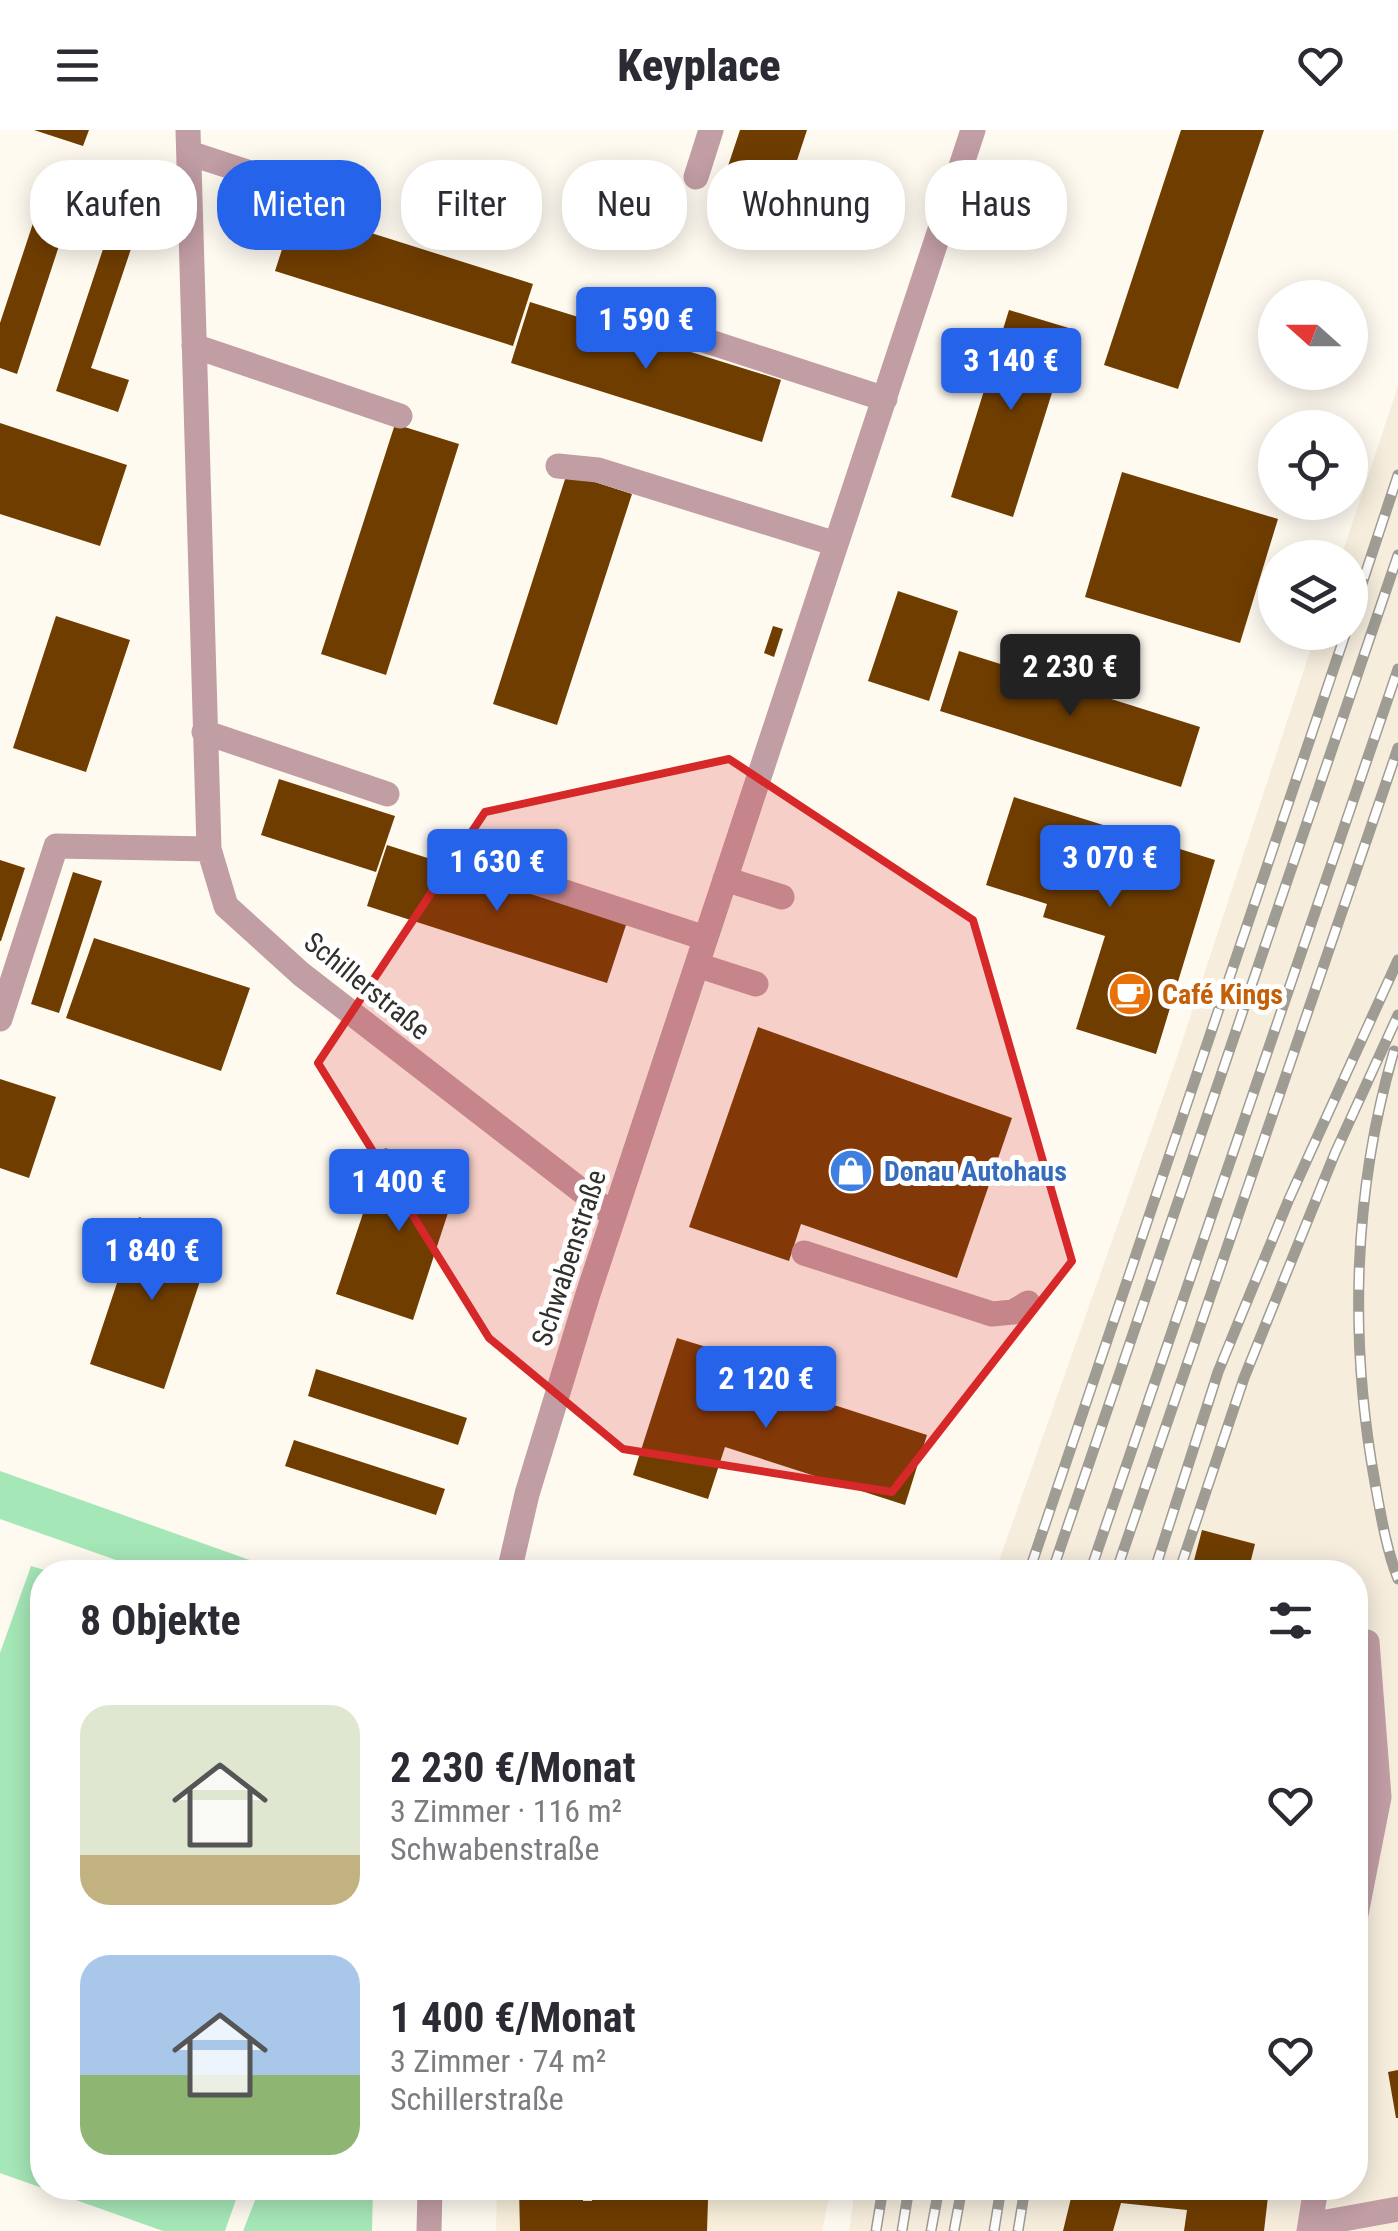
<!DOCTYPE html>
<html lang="de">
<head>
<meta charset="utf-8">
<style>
	:root { --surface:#fff; --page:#f7f7f7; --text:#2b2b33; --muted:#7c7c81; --accent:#2563eb }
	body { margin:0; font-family:"Roboto Condensed",sans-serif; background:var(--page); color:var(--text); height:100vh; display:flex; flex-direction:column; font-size:38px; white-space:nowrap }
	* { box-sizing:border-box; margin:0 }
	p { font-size:32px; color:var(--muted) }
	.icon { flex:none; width:55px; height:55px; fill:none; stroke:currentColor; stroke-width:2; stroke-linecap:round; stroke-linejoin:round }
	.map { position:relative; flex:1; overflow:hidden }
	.drawer { position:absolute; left:30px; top:1430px; width:1338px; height:640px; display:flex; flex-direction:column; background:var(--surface); border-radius:40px; box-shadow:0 5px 25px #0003 }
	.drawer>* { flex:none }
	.guide { position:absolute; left:30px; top:30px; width:1340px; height:90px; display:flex; gap:20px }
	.needle { width:65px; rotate:291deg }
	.fabs { position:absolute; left:1258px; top:150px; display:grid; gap:20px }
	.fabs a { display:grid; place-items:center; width:110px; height:110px; border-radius:50%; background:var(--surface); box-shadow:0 5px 25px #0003; font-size:50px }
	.price { position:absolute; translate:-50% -85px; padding:0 22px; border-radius:10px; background:var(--accent); color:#fff; font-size:32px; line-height:65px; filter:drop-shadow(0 2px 5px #0008) }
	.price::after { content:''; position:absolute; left:50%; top:60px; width:30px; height:22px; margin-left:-15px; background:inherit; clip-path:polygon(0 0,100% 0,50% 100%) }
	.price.current { background:#222; color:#fff }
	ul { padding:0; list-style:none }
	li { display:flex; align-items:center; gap:30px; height:250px; padding:0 50px }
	li span { display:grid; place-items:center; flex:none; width:280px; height:200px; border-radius:30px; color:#555 }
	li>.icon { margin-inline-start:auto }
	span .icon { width:120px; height:120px; fill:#fffc; stroke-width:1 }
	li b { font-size:42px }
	h2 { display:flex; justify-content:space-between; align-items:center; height:120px; padding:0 50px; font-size:42px }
	.chip { padding:0 35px; border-radius:40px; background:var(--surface); box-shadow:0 5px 25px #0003; font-size:35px; line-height:90px }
	.chip.current { background:var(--accent); color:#fff }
	header { display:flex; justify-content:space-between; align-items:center; height:130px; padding:0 50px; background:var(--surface); font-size:45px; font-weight:800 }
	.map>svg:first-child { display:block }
	.built { fill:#f6eddd }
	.education { fill:#f9efda }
	.green { fill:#a5e7b7 }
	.building { fill:#6f3d00 }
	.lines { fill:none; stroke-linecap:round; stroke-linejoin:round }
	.minor { stroke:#c19da4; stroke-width:25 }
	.rail-casing { stroke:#9f9c94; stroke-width:11 }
	.rail { stroke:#fff; stroke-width:8; stroke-dasharray:22; stroke-linecap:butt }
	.marked { fill:#d62828; fill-opacity:0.2; stroke:#d62828; stroke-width:8; stroke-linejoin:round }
	.labels { text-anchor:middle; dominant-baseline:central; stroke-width:10; stroke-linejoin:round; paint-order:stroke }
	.street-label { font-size:28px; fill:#32302c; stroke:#fff }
	.food-label { font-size:28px; font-weight:bold; fill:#c56008; stroke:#fff; text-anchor:start }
	.shop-label { font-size:28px; font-weight:bold; fill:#366cbe; stroke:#fff; text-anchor:start }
</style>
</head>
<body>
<header><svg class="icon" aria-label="menu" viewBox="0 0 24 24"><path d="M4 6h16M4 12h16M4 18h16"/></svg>Keyplace<svg class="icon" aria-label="heart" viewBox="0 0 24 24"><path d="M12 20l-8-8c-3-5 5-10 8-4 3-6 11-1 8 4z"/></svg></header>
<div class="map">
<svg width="1398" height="2101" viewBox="0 0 1398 2101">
	<rect width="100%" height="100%" fill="#fefaf0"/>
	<path class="built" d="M1398,256V2101H849L855,2058H1355V1442H995L1175,933L1316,503L1350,502V428L1341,427Z"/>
	<path class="education" d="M497,2058H831L822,2101H496Z"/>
	<path class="green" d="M0,1341L283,1442H150L0,1389Z
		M31,1436L51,1442H42V2058H240L225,2101H163L0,2043V1523Z
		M260,2058H373L372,2101H243Z"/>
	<path class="building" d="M34,0H89L83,16Z
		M740,0H807L780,82L719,63Z
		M1181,0H1264L1178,259L1104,235Z
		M45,57L75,67L17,244L0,238V193Z
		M295,79L533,154L513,216L275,141Z
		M111,95L136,104L91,238L129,250L118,282L56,261Z
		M530,172L781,250L762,312L511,233Z
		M1009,180L1072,199L1013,387L951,367Z
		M0,293L127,335L100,416L0,384Z
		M395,294L459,314L386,545L321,524Z
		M1122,342L1278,389L1240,513L1085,467Z
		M567,343L632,364L557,595L493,574Z
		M898,461L958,481L929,571L868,551Z
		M56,486L130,510L86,642L13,618Z
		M773,496L783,499L774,527L764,523Z
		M959,521L1200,597L1181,657L940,581Z
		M279,649L395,686L376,742L261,705Z
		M1014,667L1215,730L1156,924L1076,899L1105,806L1043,787L1047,774L986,755Z
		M387,715L627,792L607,853L367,776Z
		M0,730L25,738L1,811H0Z
		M73,742L102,751L59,883L31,874Z
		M94,808L250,858L221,941L66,888Z
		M758,897L1012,988L957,1148L801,1094L789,1131L689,1097Z
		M0,949L56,967L29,1048L0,1038Z
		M385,1018L461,1043L413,1190L336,1164Z
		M139,1087L213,1112L164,1259L90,1234Z
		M677,1208L752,1231L747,1247L927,1305L905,1375L725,1317L708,1369L633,1345Z
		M316,1239L467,1288L458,1315L308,1266Z
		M294,1310L445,1359L436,1385L285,1336Z
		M1202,1400L1255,1414L1248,1442H1191Z
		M1398,1940V1988H1396L1388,1942Z
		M519,2058H583V2071H592V2065L708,2070L707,2101H520Z
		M1066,2058H1269L1264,2101H1184L1187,2080L1121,2073L1113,2101H1063L1071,2068H1065Z"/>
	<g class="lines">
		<path class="minor" d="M188,0L209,719L226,776L301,844L614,1086
			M189,23L358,78
			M696,47L711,0
			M676,201L885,269
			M194,216L400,286
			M558,336L598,340L836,414
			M204,602L387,664
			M455,726L705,808
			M725,749L782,767
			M697,835L756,854
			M0,889L56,716L209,719
			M804,1123L992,1184L1013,1182L1028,1173
			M509,1442L527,1364L588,1164L973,0
			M1355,1789L1379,1667L1367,1512
			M1310,2095L1398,2079
			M429,2101L430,2058
			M1309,2101L1316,2058"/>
		<g class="rail-casing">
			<path id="rail" d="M1350,490L1398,345
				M1394,921C1353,1061 1349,1210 1375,1353C1381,1386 1386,1418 1398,1449
				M1029,1442L1346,502
				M1052,1442L1398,425
				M1090,1442L1398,539
				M1116,1442L1398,618
				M1154,1442L1218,1242L1289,1069L1398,830
				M1179,1442L1244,1248L1335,1023L1398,885
				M876,2101L883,2058
				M902,2101L909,2058
				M931,2101L939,2058
				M954,2101L962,2058
				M994,2101L1001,2058
				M1018,2101L1025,2058"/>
		</g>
		<use href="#rail" class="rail"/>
	</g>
	<path class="marked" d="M729,629L973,790L1072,1131L892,1362L623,1319L489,1208L318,933L485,682Z"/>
	<defs>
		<g id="cafe-disc" transform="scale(2.25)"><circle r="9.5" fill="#e8710a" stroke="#fff"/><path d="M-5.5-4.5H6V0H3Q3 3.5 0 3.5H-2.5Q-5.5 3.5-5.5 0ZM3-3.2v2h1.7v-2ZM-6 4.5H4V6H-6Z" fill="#fff"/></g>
		<g id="shop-disc" transform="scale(2.25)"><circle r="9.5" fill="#3f7fe0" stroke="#fff"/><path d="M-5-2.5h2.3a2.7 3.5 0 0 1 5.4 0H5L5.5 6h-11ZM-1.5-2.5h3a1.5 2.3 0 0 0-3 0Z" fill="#fff"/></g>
	</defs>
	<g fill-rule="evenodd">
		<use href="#cafe-disc" x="1130" y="864"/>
		<use href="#shop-disc" x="851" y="1041"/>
	</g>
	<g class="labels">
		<g class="street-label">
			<text transform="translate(367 856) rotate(39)">Schillerstraße</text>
			<text transform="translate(569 1128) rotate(-72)">Schwabenstraße</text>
		</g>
		<g class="food-label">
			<text x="1162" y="864">Café Kings</text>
		</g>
		<g class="shop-label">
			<text x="884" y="1041">Donau Autohaus</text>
		</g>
	</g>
</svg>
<div class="fabs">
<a><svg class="needle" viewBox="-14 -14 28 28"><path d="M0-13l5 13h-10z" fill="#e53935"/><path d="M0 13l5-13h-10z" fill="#7c7c81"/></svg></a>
<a><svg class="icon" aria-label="locate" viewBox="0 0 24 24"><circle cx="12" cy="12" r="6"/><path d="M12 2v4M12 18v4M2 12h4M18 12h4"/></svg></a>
<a><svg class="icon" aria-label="layers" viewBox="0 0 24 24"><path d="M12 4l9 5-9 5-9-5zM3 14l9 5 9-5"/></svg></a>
</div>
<b class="price" style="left:646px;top:242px">1 590 €</b>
<b class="price" style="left:1011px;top:283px">3 140 €</b>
<b class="price current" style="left:1070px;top:589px">2 230 €</b>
<b class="price" style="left:1110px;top:780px">3 070 €</b>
<b class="price" style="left:497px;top:784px">1 630 €</b>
<b class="price" style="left:399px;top:1104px">1 400 €</b>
<b class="price" style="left:152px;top:1173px">1 840 €</b>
<b class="price" style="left:766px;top:1301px">2 120 €</b>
<div class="guide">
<a class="chip">Kaufen</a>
<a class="chip current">Mieten</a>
<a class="chip">Filter</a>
<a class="chip">Neu</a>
<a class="chip">Wohnung</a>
<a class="chip">Haus</a>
</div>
<section class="drawer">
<h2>8 Objekte<svg class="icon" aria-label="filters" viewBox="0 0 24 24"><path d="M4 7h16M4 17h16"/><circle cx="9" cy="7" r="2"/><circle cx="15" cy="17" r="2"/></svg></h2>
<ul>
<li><span style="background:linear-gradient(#dfe7d0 75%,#c2b280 0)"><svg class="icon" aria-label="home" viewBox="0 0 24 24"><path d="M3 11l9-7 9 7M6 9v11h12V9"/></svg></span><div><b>2 230 €/Monat</b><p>3 Zimmer · 116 m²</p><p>Schwabenstraße</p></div><svg class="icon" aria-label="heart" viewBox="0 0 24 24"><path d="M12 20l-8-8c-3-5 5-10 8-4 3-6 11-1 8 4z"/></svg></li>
<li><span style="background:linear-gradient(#a9c7e8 60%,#8fb573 0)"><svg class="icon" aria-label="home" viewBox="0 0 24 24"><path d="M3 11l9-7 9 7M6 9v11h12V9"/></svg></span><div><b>1 400 €/Monat</b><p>3 Zimmer · 74 m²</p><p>Schillerstraße</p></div><svg class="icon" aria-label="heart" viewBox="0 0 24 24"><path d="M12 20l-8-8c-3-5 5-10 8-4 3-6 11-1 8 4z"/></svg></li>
</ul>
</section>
</div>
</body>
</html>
